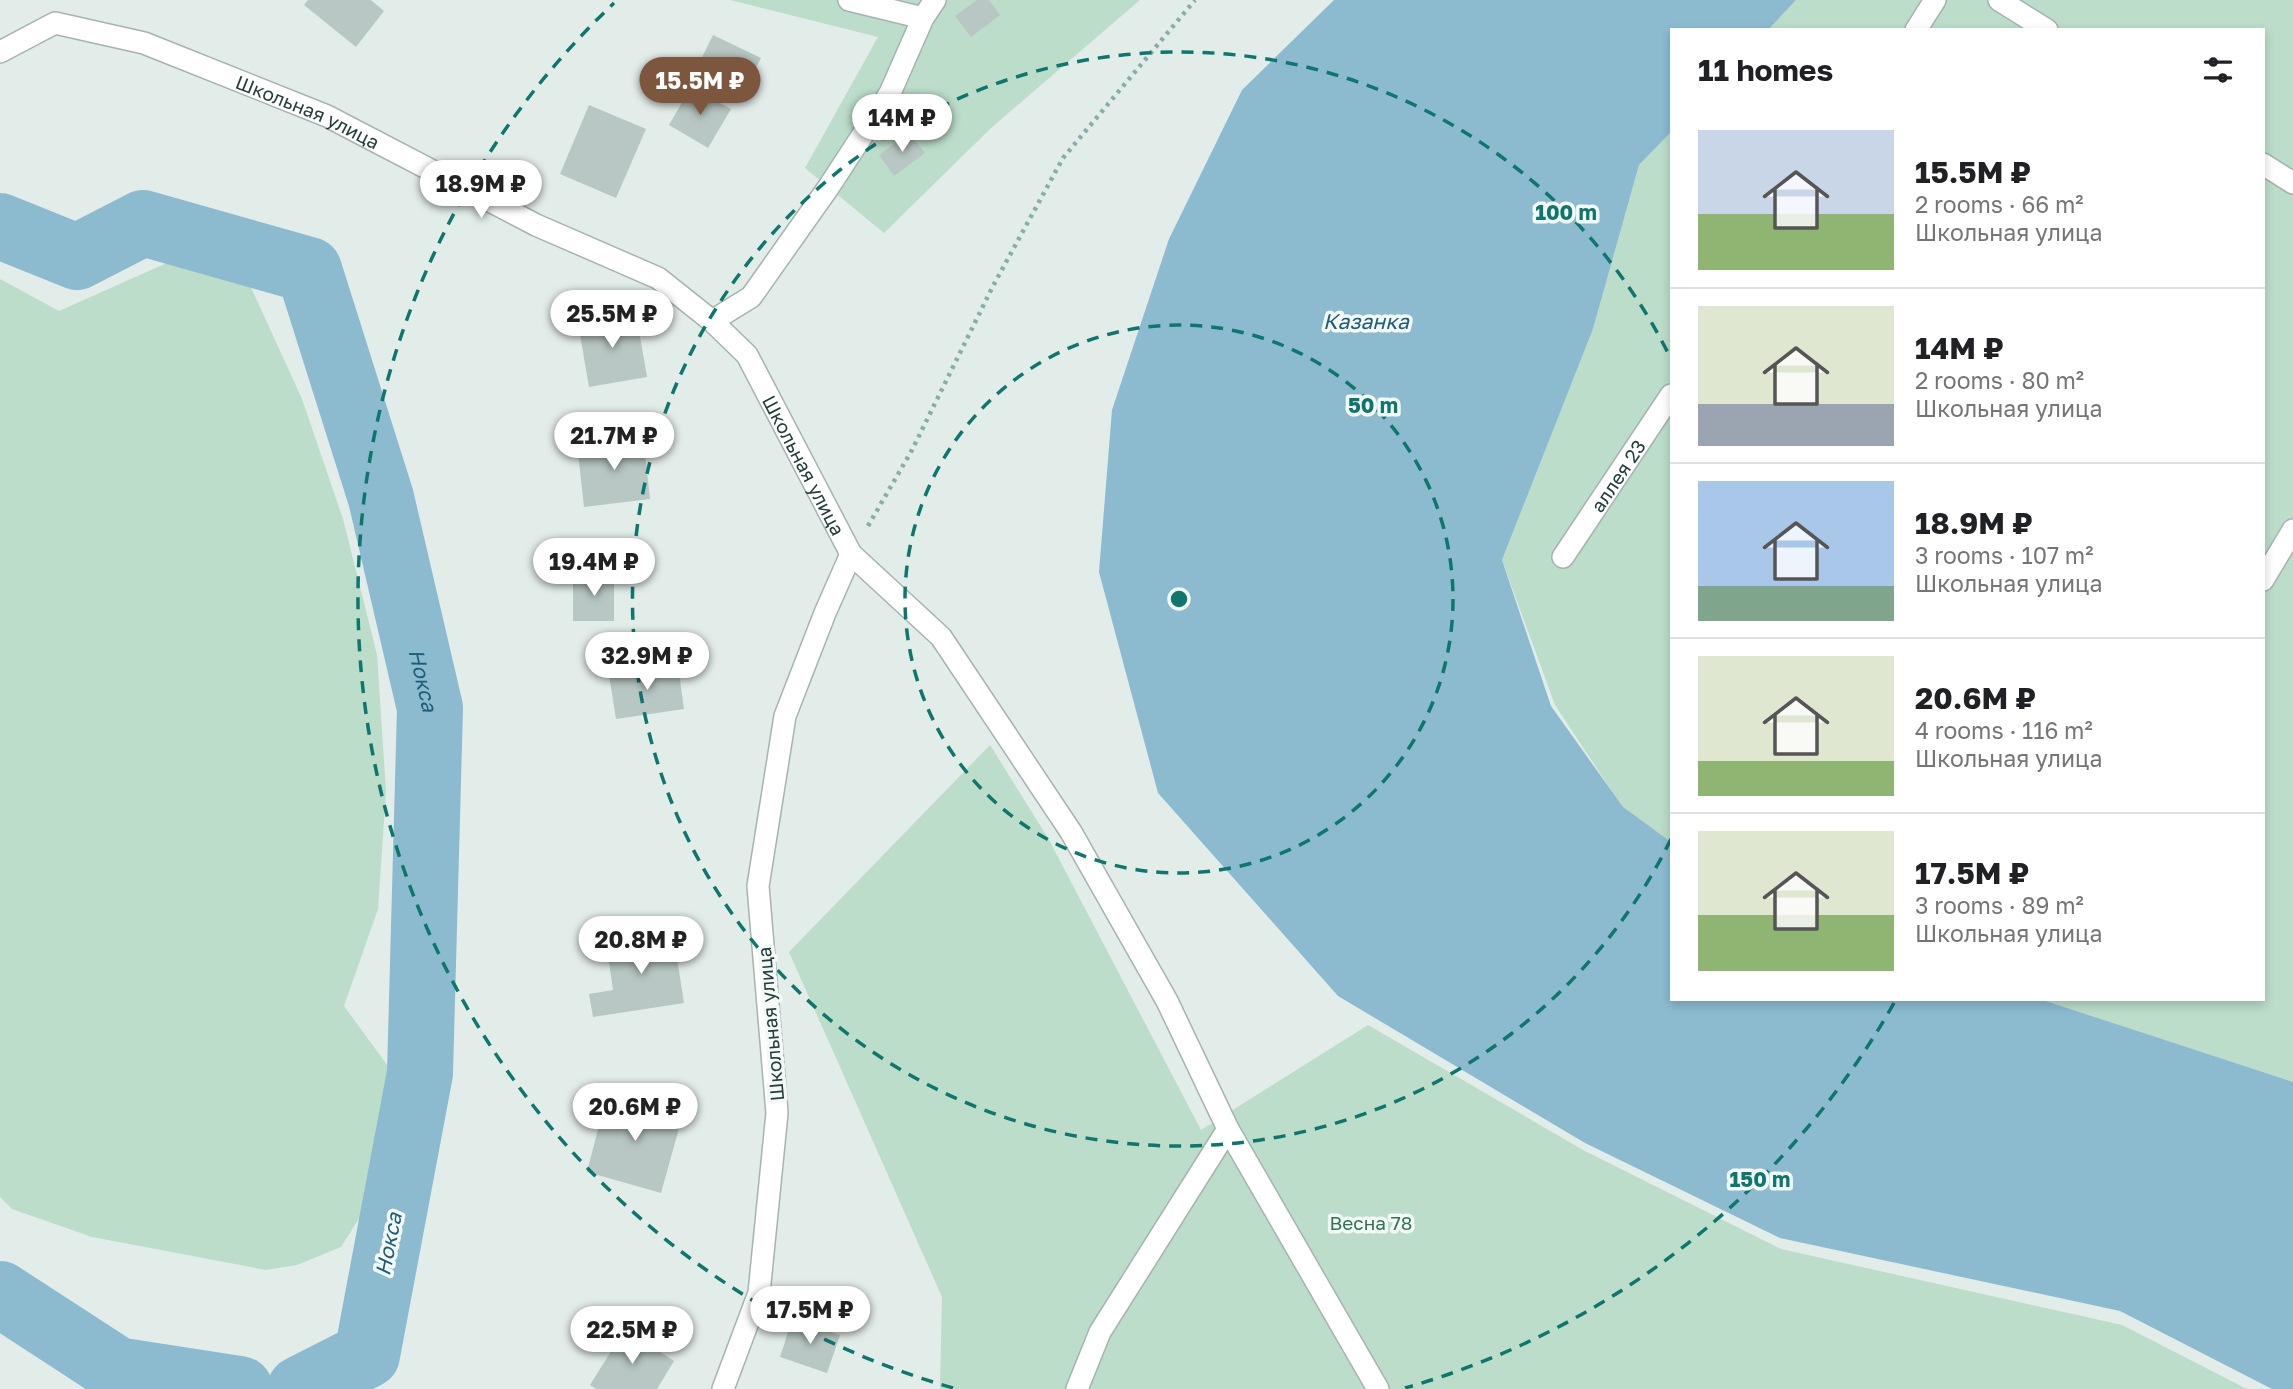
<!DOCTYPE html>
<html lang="en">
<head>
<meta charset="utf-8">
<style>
	:root { --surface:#fff; --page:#f2f2f2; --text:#202124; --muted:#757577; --line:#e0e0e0; --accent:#7d563e }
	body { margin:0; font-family:"Golos Text",sans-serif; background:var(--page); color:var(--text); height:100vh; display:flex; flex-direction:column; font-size:26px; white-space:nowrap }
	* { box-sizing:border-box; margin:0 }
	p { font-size:23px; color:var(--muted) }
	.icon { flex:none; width:38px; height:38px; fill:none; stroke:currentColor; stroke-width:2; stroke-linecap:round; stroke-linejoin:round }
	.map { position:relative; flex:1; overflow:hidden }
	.drawer { position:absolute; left:1670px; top:28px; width:595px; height:973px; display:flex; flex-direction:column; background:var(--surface); border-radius:0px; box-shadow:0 4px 10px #0003 }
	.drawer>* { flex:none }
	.price { position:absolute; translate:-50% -60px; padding:0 16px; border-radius:24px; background:#fff; color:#222; font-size:23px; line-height:46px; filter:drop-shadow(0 2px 4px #0008) }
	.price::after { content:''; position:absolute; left:50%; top:42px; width:21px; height:16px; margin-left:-10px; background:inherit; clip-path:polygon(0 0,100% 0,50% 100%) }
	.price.on { background:var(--accent); color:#fff }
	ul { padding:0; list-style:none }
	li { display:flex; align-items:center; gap:21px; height:175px; padding:0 28px }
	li+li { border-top:2px solid var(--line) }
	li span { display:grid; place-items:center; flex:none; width:196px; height:140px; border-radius:0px; color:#555 }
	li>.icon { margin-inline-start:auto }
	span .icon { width:84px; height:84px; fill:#fffc; stroke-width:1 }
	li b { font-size:30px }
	h2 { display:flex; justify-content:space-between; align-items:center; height:84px; padding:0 28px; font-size:30px }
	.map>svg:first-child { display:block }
	.green { fill:#bcddca }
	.water { fill:#8cbbd0 }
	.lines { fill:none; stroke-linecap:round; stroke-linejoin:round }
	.river { stroke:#8cbbd0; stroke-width:66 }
	.building { fill:#b8c7c3 }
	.minor-casing { stroke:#a5b4b1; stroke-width:24 }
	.path { stroke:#84afa8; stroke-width:4.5; stroke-dasharray:3.5 5; stroke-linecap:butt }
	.minor { stroke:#fff; stroke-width:21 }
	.ring { fill:none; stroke:#0f766e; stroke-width:3.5; stroke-dasharray:12 9 }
	.labels { text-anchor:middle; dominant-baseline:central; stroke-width:7; stroke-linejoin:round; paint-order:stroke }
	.street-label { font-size:19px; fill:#233d3a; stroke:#f3f9f7 }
	.park-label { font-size:19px; fill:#2e7352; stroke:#f3f9f7 }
	.water-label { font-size:21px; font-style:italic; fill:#1e5c78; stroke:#f3f9f7 }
	.centre { fill:#0f766e; stroke:#f3f9f7; stroke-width:3.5 }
	.ring-label { font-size:21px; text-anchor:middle; font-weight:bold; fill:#0f766e; stroke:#f3f9f7; stroke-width:7; stroke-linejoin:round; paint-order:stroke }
</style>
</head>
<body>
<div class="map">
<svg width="2293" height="1389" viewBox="0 0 2293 1389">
	<rect width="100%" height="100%" fill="#e2ece9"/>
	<path class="green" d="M730,0H1140L991,128L884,233L805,168L878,37Z
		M1796,0H2293V1082L2040,999H2263V30H1768Z
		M1671,132V842L1623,808L1555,705L1502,560L1593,329L1639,165Z
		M178,258L248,281L302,399L343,519L377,655L386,791L378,909L344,1006L393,1073L391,1125L365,1209L341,1247L297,1265L266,1270L92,1237L12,1209L0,1197V279L59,311Z
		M990,745L1048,838L1201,1130L1368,1025L1583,1150L1781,1249L2122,1325L2247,1389H940L942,1297L789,952Z"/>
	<path class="water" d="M1334,0H1796L1768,30H1671V132L1639,165L1593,329L1502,560L1551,706L1623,807L1671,842V999H2040L2293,1082V1389H2272L2120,1311L1780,1238L1585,1143L1338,996L1158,793L1099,572L1112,410L1169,239L1242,90Z"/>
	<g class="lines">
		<g class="river">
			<path id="s1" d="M0,226L77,257L143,223L309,270L381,498L430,708L420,1073L367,1355L300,1389"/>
			<path d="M0,1294L117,1370L240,1389"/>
		</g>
	</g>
	<path class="building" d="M308,0H371L384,11L356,47L304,5Z
		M977,0H989L1000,15L971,37L955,16Z
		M713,35L761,58L743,93L696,69Z
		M691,87L731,109L708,148L669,125Z
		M589,105L646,129L616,198L560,174Z
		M909,133L925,153L894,176L879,155Z
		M636,313L647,377L589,387L578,323Z
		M643,436L650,499L584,507L577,444Z
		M573,576H614V621H573Z
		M678,665L684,709L616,719L609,675Z
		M673,932L684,1003L593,1017L589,994L613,990L606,942Z
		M607,1094L683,1114L661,1193L587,1172Z
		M792,1320L840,1335L827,1373L780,1357Z
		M625,1329L674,1361L657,1389H596L590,1385Z"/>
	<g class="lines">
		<g class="minor-casing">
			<g id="minor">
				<path d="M849,0L923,18"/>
				<path d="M1999,0L2047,30"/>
				<path d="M1916,30L1935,0"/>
				<path id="s2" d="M0,52L55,23L144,43L327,116L536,225L658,278L712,321L747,355L851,554L941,637L1071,832L1167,1001L1228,1129L1378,1389"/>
				<path d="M2263,164L2293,183"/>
				<path d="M712,321L751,297L828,188L890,93L923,18L935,0"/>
				<path id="s3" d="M1563,557L1671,395"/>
				<path d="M2263,580L2293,530"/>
				<path d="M723,1389L759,1293L777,1113L758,886L785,716L825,613L851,554"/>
				<path d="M1077,1389L1100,1332L1228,1129"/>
			</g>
		</g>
		<path class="path" d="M868,526L912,450L993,286L1063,158L1195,0"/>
		<use href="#minor" class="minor"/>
	</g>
	<g class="ring">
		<circle cx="1179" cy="599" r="274"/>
		<path d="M1671 839A547 547 0 1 1 1671 359"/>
		<path d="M1894 1003A821 821 0 0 1 1405 1388M953 1388A821 821 0 0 1 614 3"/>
	</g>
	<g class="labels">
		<g class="street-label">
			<text stroke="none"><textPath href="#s2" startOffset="331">Школьная улица</textPath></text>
			<text stroke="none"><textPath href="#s2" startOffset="961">Школьная улица</textPath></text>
			<text stroke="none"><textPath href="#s3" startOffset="98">аллея 23</textPath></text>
			<text transform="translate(770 1024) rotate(-95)">Школьная улица</text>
		</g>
		<g class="park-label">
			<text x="1371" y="1222">Весна 78</text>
		</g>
		<g class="water-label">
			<text x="1366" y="321">Казанка</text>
			<text stroke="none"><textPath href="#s1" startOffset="756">Нокса</textPath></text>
			<text transform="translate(388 1244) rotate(-79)">Нокса</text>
		</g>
	</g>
	<circle cx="1179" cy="599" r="10" class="centre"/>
	<g class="ring-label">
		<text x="1566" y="220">100 m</text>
		<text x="1373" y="413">50 m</text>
		<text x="1760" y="1187">150 m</text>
	</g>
</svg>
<b class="price on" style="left:700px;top:117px">15.5M ₽</b>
<b class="price" style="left:902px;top:154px">14M ₽</b>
<b class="price" style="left:481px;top:220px">18.9M ₽</b>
<b class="price" style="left:612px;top:350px">25.5M ₽</b>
<b class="price" style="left:614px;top:472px">21.7M ₽</b>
<b class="price" style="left:594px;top:598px">19.4M ₽</b>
<b class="price" style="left:647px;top:692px">32.9M ₽</b>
<b class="price" style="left:641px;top:976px">20.8M ₽</b>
<b class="price" style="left:635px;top:1143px">20.6M ₽</b>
<b class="price" style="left:810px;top:1346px">17.5M ₽</b>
<b class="price" style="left:632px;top:1366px">22.5M ₽</b>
<section class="drawer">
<h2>11 homes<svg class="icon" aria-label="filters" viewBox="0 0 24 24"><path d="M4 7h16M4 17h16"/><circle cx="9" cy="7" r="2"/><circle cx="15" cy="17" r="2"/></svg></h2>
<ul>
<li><span style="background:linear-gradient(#c9d6e8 60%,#8fb573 0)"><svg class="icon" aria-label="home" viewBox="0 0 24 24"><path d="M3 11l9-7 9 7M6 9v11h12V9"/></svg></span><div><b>15.5M ₽</b><p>2 rooms · 66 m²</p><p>Школьная улица</p></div></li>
<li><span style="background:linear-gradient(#dfe7d0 70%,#9aa5b1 0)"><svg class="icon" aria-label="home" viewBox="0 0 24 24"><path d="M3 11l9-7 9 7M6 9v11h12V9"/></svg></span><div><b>14M ₽</b><p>2 rooms · 80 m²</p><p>Школьная улица</p></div></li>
<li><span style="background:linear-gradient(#a9c7e8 75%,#7fa58c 0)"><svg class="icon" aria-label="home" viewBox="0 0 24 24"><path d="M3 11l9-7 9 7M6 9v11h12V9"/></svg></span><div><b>18.9M ₽</b><p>3 rooms · 107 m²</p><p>Школьная улица</p></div></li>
<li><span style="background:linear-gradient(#dfe7d0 75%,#8fb573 0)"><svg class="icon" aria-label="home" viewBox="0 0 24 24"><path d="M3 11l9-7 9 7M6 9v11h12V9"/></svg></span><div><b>20.6M ₽</b><p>4 rooms · 116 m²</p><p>Школьная улица</p></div></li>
<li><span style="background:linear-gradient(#dfe7d0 60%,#8fb573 0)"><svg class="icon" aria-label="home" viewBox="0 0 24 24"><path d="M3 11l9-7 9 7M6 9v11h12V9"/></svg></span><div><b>17.5M ₽</b><p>3 rooms · 89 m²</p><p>Школьная улица</p></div></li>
</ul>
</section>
</div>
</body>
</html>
